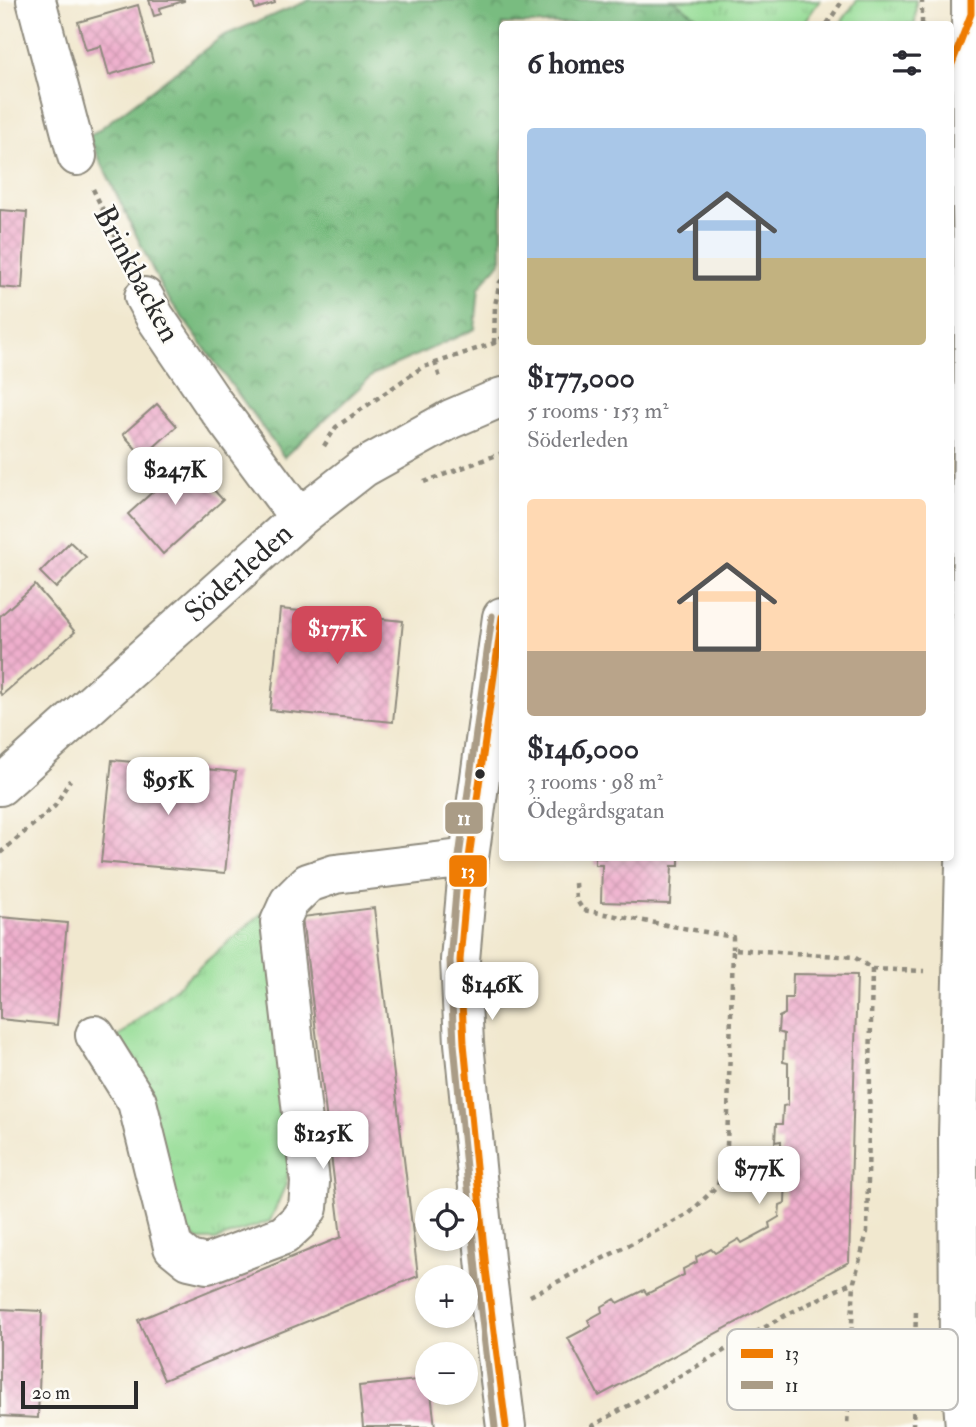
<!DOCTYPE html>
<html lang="en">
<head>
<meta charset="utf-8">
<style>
	:root { --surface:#fff; --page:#f2f2f3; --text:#2b2b33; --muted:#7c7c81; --accent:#d1495b }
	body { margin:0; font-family:"IM FELL Double Pica",serif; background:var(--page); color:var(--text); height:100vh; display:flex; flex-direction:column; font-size:26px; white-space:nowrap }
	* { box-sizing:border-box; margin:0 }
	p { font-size:23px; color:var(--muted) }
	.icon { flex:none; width:38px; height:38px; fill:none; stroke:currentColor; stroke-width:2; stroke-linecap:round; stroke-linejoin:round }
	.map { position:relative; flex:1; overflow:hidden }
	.panel { position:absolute; left:499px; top:21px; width:455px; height:840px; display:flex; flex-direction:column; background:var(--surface); border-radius:7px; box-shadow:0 4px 10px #0003 }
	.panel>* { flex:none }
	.buttons { position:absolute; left:415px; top:1188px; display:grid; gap:14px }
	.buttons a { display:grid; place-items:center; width:63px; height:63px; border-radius:50%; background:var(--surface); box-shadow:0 4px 10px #0003; font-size:35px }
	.scale { position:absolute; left:21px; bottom:18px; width:117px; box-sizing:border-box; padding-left:7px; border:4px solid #2b2b2b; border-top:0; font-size:19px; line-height:24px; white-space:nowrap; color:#2b2b2b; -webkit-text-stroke:5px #fdfcf7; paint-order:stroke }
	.price { position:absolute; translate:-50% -60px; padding:0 16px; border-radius:14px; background:#fff; color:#222; font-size:23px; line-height:46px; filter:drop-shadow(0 2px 4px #0008) }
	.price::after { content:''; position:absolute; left:50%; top:42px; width:21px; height:16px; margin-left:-10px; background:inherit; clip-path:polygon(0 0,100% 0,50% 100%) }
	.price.active { background:var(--accent); color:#fff }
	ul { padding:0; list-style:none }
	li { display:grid; align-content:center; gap:14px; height:371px; padding:0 28px }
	li span { display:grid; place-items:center; height:217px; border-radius:7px; color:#555 }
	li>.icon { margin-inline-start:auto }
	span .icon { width:126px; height:126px; fill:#fffc; stroke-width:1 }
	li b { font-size:30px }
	h2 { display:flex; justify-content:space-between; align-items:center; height:84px; padding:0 28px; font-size:30px }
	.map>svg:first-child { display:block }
	.grass { fill:url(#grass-tufts); stroke:#618461; stroke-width:2 }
	.forest { fill:url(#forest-crowns); stroke:#527456; stroke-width:2 }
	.building { fill:url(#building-cross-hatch) }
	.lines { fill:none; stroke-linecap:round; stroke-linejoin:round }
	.minor-casing { stroke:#8e8a7d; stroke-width:42 }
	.major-casing { stroke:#8e8a7d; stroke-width:42 }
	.path { stroke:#8e8a7d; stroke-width:4.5; stroke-dasharray:5 5; stroke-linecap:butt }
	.minor { stroke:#fff; stroke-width:38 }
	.major { stroke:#fff; stroke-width:38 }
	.bus-1-casing { stroke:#fdfcf7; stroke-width:12 }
	.bus-2-casing { stroke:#fdfcf7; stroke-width:12 }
	.bus-1 { stroke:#ef7c04; stroke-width:7 }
	.bus-2 { stroke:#aa9c86; stroke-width:7 }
	.bus-dot { fill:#2b2b2b; stroke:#fdfcf7; stroke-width:2.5 }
	.labels { text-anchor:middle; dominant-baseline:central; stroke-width:5; stroke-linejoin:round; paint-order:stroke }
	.street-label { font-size:30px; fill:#2b2b2b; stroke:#fdfcf7 }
	.key { fill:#fdfcf7; stroke:#bebdba; stroke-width:2 }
	.key-label { font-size:19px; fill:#2b2b2b }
	.line-badge { stroke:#fdfcf7; stroke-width:2.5 }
	.badge-label { font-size:19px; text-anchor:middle; font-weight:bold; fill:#fff }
</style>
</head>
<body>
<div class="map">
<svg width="976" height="1427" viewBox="0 0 976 1427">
	<defs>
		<pattern id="grass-tufts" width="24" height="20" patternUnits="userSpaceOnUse" patternTransform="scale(1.75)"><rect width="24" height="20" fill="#97dd97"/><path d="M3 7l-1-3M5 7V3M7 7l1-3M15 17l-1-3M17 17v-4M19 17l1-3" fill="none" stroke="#82be82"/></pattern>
		<pattern id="forest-crowns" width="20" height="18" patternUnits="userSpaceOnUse" patternTransform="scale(1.75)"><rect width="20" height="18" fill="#79bc80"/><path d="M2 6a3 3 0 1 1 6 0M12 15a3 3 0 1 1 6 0" fill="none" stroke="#639969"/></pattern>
		<pattern id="building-cross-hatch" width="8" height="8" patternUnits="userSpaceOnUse" patternTransform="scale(1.75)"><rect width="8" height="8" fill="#eeaecc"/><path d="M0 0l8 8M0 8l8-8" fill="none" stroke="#cc96af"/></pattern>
	</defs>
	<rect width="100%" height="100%" fill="#fdfcf7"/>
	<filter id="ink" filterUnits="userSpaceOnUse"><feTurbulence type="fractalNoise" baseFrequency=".0143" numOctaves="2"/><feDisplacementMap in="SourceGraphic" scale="14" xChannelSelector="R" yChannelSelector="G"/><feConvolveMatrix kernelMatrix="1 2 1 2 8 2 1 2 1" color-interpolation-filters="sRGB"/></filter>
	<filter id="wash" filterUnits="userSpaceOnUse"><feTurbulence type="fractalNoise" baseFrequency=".00686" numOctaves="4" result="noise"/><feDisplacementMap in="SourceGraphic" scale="28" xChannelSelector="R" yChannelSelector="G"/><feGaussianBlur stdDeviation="1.57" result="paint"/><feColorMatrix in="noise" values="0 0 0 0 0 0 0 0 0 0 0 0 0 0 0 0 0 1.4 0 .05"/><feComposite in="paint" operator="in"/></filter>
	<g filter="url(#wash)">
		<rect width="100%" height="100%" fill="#f1e8cf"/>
		<path class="grass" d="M673,0H820L803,24H707Z
			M857,0H916L915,24H840Z
			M269,907L293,1142L286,1184L270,1221L216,1240H198L183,1227L117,1038Z"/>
		<path class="forest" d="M310,0H673L707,24H502V259L479,288L475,329L374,374L284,457L163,291L89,137L223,36Z"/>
		<g id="blocks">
			<path class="building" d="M149,0H184V1L160,8L161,14L154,16Z
				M252,0H274L275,3L255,9Z
				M138,5L153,62L109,75L101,46L86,50L78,22Z
				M0,210L27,212L22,289L0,287Z
				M157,404L177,426L143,457L123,434Z
				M187,461L223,500L163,554L128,514Z
				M70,542L86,557L56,588L40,572Z
				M35,585L75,632L2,695L0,693V616Z
				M280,609L403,621L393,722L270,710Z
				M112,760L236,772L225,873L101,862Z
				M595,858H679V866H672L670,904L601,902L602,865H595Z
				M374,908L418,1276L164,1380L138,1320L341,1237L302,917Z
				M0,917L67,923L57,1025L0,1019Z
				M793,974L857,975L849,1262L599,1396L568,1338L591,1326L588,1320L602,1312L601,1307L615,1299L618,1303L644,1290L647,1294L684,1275L683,1269L697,1262L696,1257L711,1249L715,1253L739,1239L742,1243L770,1228L769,1223L779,1217L780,1205L785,1203L786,1173L781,1170V1141L775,1142L776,1124H782L783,1106L788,1105V1063L783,1062L784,1034L778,1032L779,1017L785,1014V998H792Z
				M0,1309L42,1311L38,1418L0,1416Z
				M427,1379V1393H431L435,1427H363L359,1386Z"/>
		</g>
	</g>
	<g filter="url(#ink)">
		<use href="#blocks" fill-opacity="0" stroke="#8e8a7d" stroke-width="2"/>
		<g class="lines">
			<g class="minor-casing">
				<path id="minor" d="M36,0L77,156
					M144,297L155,317L212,401L299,518
					M502,617L469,858L460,960L464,1043L486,1269L506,1427
					M95,1035L137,1102L173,1247L189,1260L207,1264L284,1235L298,1222L308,1208L310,1182L280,922L289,902L308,883L335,874L469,858"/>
			</g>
			<g class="major-casing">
				<g id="major">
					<path id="s1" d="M0,786L299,518L363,468L451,419L502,397"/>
					<path d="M965,1427L959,1351L958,1135L971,634L974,321L972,208L971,0"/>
				</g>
			</g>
			<path class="path" d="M827,24L843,0
				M922,24V0
				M93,189L128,263
				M494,343L495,305L500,282L502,280
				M435,362L441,381
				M324,446L336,427L421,368L494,343L502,338
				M424,482L502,453
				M0,853L55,806L70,780
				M575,883L576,899L583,910L733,937V949
				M872,969L924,971
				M530,1296L689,1214L718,1185L727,1146L733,949L854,957L872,969L867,1232L854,1282L847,1427
				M591,1427L786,1315L853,1282
				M913,1427L916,1310"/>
			<use href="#minor" class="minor"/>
			<use href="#major" class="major"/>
			<g class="bus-1-casing">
				<path id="bus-1" d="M950,69L971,14V0
					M502,617L469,858L460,960L464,1043L486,1269L506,1427"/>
			</g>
			<g class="bus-2-casing">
				<path id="bus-2" d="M492,616L459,857L450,961L454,1044L476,1270L495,1427"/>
			</g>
			<use href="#bus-1" class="bus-1"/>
			<use href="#bus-2" class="bus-2"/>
		</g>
	</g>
	<circle class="bus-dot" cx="480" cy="774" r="6"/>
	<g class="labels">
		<g class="street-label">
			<text transform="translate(137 274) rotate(62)">Brinkbacken</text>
			<text stroke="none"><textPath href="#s1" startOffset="320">Söderleden</textPath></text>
		</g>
	</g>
	<rect x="727" y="1329" width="231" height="81" rx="10" class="key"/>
	<rect x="741" y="1349" width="32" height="9" fill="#ef7c04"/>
	<rect x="741" y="1381" width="32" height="8" fill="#aa9c86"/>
	<g class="key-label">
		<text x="785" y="1360">13</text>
		<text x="785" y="1392">11</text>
	</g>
	<g class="line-badge">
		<rect x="444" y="801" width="40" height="34" rx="7" fill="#aa9c86"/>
		<rect x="448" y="854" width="40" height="34" rx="7" fill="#ef7c04"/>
	</g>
	<g class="badge-label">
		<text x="464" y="825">11</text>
		<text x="468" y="878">13</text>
	</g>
</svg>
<div class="buttons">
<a><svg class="icon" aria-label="locate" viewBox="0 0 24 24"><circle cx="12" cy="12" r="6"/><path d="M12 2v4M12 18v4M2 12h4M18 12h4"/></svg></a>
<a>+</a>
<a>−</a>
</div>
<div class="scale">20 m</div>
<b class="price" style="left:175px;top:507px">$247K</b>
<b class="price active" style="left:337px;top:666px">$177K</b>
<b class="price" style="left:168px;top:817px">$95K</b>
<b class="price" style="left:492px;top:1022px">$146K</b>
<b class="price" style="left:323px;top:1171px">$125K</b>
<b class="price" style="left:759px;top:1206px">$77K</b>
<section class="panel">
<h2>6 homes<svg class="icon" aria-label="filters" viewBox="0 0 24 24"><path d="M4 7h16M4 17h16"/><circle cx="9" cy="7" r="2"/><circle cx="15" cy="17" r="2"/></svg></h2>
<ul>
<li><span style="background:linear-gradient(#a9c7e8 60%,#c2b280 0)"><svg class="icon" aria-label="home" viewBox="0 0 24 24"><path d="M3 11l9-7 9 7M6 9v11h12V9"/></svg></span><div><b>$177,000</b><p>5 rooms · 153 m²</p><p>Söderleden</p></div></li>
<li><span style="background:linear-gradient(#ffd9b3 70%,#b9a48a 0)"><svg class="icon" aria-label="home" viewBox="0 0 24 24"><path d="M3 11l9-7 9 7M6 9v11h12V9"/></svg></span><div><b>$146,000</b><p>3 rooms · 98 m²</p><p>Ödegårdsgatan</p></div></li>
</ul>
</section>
</div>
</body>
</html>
